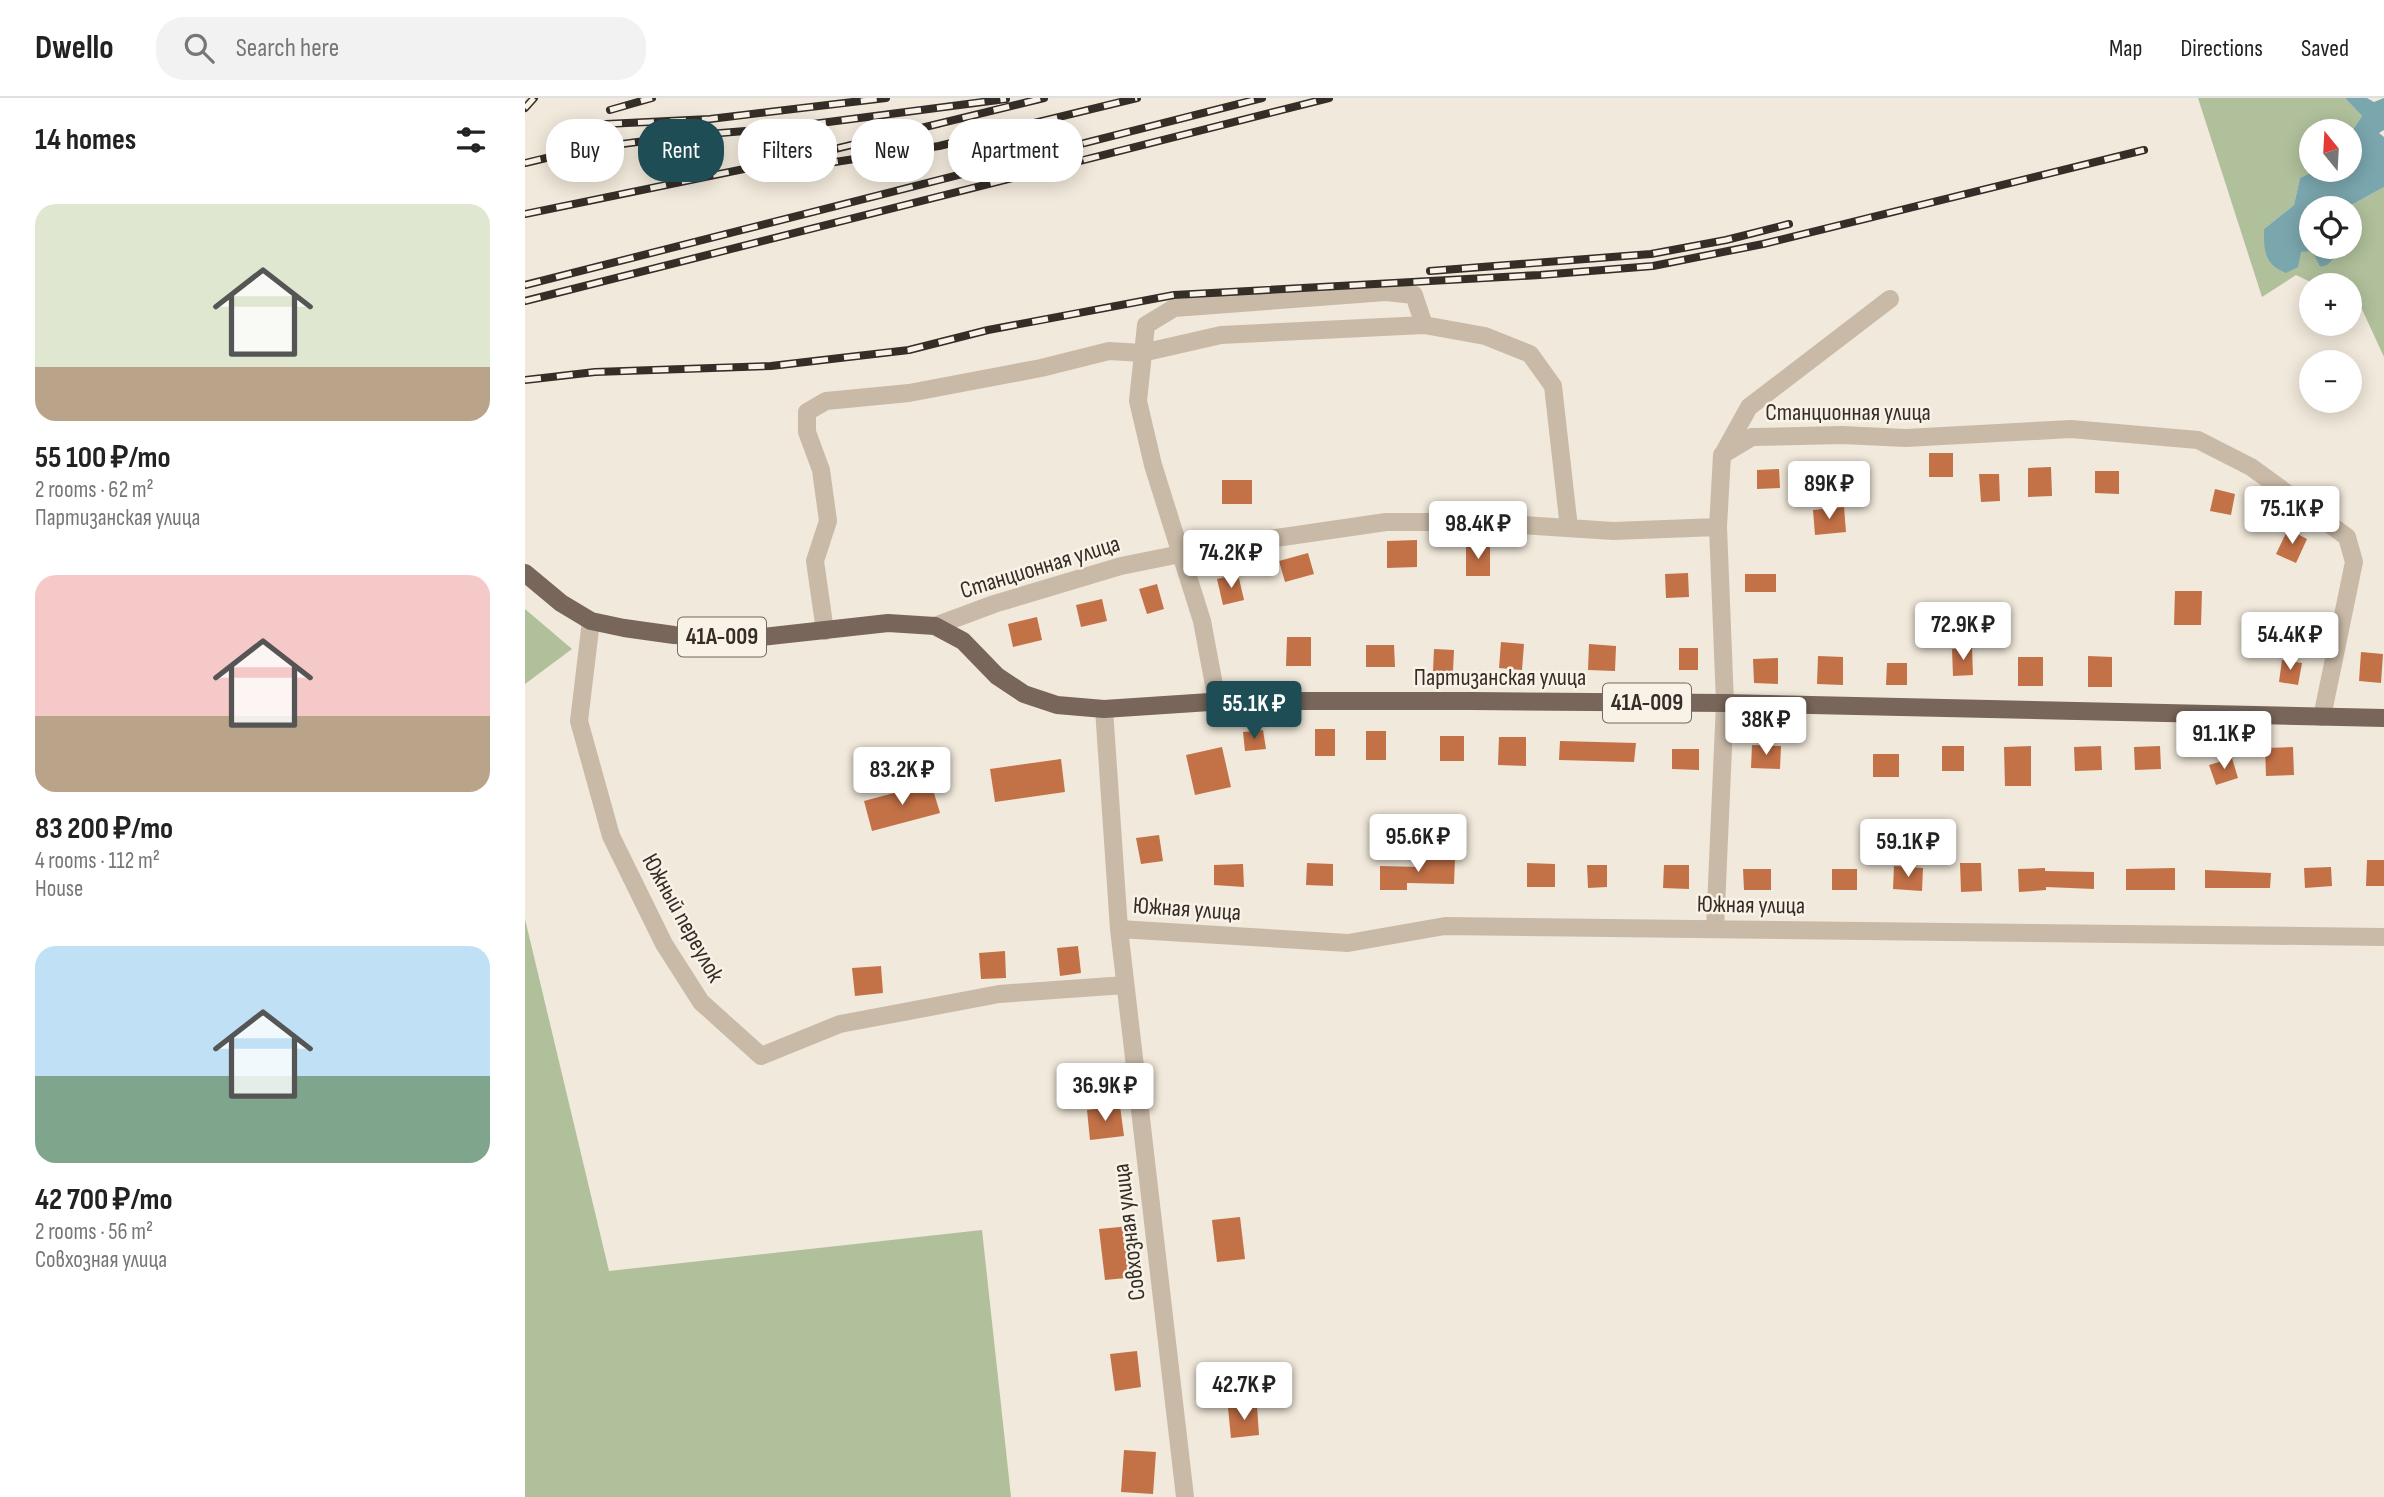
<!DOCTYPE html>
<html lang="en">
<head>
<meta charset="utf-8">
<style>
	:root { --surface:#fff; --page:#f2f2f2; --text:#222; --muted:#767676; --line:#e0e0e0; --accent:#1e4d56 }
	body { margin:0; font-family:"Sofia Sans Condensed",sans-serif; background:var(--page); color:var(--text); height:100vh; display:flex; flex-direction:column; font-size:26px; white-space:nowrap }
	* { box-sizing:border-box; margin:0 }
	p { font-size:23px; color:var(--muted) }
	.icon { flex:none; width:38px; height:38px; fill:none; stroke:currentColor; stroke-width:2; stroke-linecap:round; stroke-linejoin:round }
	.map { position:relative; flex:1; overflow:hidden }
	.details { display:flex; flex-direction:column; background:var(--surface); width:525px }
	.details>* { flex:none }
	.hud { position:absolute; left:21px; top:21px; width:665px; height:63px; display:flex; gap:14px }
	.needle { width:46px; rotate:342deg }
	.controls { position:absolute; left:1774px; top:21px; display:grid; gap:14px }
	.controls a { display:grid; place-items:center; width:63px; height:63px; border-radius:50%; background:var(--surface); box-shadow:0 4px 18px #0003; font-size:35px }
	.price { position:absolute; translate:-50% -60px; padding:0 16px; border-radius:7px; background:#fff; color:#222; font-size:23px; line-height:46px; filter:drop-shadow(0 2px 4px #0008) }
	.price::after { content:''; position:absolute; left:50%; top:42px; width:21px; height:16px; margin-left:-10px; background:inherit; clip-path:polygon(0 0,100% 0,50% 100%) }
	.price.current { background:var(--accent); color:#fff }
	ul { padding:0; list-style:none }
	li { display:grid; align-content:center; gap:14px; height:371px; padding:0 35px }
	li span { display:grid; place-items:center; height:217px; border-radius:21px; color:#555 }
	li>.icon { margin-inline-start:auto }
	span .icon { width:126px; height:126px; fill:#fffc; stroke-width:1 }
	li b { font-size:30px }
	h2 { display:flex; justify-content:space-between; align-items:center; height:84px; padding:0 35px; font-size:30px }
	.chip { padding:0 24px; border-radius:28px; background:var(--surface); box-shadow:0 4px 18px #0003; font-size:24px; line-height:63px }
	.chip.current { background:var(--accent); color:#fff }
	header { display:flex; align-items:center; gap:42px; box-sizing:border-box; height:98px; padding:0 35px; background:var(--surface); border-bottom:2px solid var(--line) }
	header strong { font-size:33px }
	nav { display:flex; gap:38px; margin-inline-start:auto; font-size:24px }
	.search { width:490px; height:63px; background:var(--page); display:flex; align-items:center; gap:18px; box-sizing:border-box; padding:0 24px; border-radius:28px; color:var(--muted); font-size:26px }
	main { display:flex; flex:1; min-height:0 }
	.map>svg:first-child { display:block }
	.green { fill:#b0c09b }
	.water { fill:#7aa6ad }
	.building { fill:#c37147 }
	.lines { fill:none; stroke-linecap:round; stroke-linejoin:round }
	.minor { stroke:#c9baa7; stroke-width:18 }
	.major { stroke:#776659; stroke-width:18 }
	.rail-casing { stroke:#352d27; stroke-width:8 }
	.rail { stroke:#f9f2e7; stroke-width:5; stroke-dasharray:16; stroke-linecap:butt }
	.labels { text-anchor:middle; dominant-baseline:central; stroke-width:5; stroke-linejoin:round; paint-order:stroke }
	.shield { fill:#f9f2e7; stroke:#706861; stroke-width:2 }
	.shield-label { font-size:23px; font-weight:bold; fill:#352d27 }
	.street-label { font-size:24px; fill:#352d27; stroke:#f9f2e7 }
</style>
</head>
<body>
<header>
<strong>Dwello</strong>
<div class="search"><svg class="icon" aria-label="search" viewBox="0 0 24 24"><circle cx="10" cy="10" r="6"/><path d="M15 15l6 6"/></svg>Search here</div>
<nav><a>Map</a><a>Directions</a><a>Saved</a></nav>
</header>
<main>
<section class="details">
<h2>14 homes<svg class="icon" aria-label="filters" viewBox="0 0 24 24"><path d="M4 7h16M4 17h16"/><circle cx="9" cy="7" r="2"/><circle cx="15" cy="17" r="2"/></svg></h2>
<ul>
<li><span style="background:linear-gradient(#dfe7d0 75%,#b9a48a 0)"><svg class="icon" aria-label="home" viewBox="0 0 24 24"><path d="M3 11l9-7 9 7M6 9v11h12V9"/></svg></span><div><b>55 100 ₽/mo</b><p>2 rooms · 62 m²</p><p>Партизанская улица</p></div></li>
<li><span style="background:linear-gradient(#f6c9c9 65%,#b9a48a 0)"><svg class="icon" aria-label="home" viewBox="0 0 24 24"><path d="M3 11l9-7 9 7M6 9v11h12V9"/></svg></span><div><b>83 200 ₽/mo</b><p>4 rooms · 112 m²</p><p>House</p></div></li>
<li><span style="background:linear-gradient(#bfe0f5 60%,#7fa58c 0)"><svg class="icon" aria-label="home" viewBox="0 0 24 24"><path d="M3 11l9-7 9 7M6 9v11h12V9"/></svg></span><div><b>42 700 ₽/mo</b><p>2 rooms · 56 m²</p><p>Совхозная улица</p></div></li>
</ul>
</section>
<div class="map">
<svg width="1859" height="1399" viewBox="0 0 1859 1399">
	<rect width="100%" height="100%" fill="#f1e9db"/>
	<path class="green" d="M1673,0H1820L1837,18L1825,36V33H1787V72H1791L1775,80L1769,107L1739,131L1776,154L1787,152L1795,169L1815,154L1814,149H1825V110H1821L1859,89V259L1835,207L1825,203V187H1792L1771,177L1737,199Z
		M0,511L47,551L0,586Z
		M0,821L84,1173L457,1132L486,1399H0Z"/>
	<path class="water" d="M1820,0H1842L1849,4L1859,0V32L1854,35L1859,39V89L1821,110H1787V149H1814L1815,154L1802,167L1795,169L1787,153L1776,154L1773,169L1761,175C1739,166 1739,153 1739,131L1769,107L1775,80L1791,72H1825V36L1837,18Z"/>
	<path class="building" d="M1404,355H1428V379H1404Z
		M1526,369L1527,398L1503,399V370Z
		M1254,371L1255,390L1232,391V372Z
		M1570,373H1594V396L1570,395Z
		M1454,376H1474L1475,403L1456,404Z
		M697,382H727V406H697Z
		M1690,391L1710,396L1706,417L1685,413Z
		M1319,409L1321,434L1290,437L1288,412Z
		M1763,431L1782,441L1771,465L1751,456Z
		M892,442V469L862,470V443Z
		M941,448H965V478H941Z
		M783,455L789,476L760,484L754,463Z
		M1163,475L1164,499L1141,500L1140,476Z
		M713,476L719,502L698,507L692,481Z
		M1220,476H1251V494H1220Z
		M632,486L639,511L622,516L614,491Z
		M1650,493H1677L1676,527H1649Z
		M577,501L582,523L556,529L551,507Z
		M512,519L517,542L488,549L483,526Z
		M762,539H786V568H761Z
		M976,544L999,546L997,572L974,570Z
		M1064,546L1091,548L1090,573L1063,572Z
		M841,547H869L870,569H841Z
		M1154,550H1173V572H1154Z
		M1447,550L1448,577L1428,578L1427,551Z
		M909,551L929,552L928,573H908Z
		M1836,554L1858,556L1856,585L1834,583Z
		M1293,558L1318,559V587L1292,586Z
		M1563,558L1587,559V589H1563Z
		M1493,559H1518V588H1493Z
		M1253,560V586L1229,585L1228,561Z
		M1757,562L1777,565L1773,587L1754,584Z
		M1362,565H1382V587H1361Z
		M790,631H810V658H790Z
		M738,632L741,651L720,653L718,634Z
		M841,633H861V662H841Z
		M915,638H939V663H915Z
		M974,639H1001V668L973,667Z
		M1035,643L1111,645L1109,664L1034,662Z
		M1227,647L1256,648L1255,671L1226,670Z
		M1417,648H1439V673H1417Z
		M1506,648V688H1480L1479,649Z
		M1576,648L1577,672L1550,673L1549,649Z
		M1635,648L1636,671L1610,672L1609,649Z
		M697,649L706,689L670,697L661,657Z
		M1768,649L1769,677L1741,678L1740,650Z
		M1147,651H1174V672L1147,671Z
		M1348,656H1374V679H1348Z
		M1707,660L1713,680L1691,687L1684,667Z
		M536,661L540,694L470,704L465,671Z
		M406,685L415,715L347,733L339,703Z
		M634,737L638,763L616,766L611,740Z
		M896,759L930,760L929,786L882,785V792H855V768L896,769Z
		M1842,762H1859V788H1841Z
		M782,765L808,766V788L781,787Z
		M1002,765L1030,766V789H1002Z
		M1435,765H1456L1457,793L1436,794Z
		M718,766L719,789L689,787V767Z
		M1062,767H1082V789L1063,790Z
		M1139,767H1164V791L1138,790Z
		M1369,768L1398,770L1397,793L1368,791Z
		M1806,769L1807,788L1780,790L1779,770Z
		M1520,770V773L1569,774V791L1521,789V792L1494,794L1493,771Z
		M1650,770V792H1601V771Z
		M1218,771H1246V792H1219Z
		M1307,771H1332V792H1307Z
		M1680,772L1746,775L1745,790H1680Z
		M553,848L556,875L535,878L532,850Z
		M480,853L481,880L456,881L454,855Z
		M356,868L358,895L330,898L327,870Z
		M595,1008L599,1038L565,1042L562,1012Z
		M715,1119L720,1161L692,1164L687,1122Z
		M605,1128L611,1179L580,1182L574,1131Z
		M612,1253L616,1289L590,1293L585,1256Z
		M732,1308L734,1337L706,1340L703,1310Z
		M599,1352L631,1354L628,1396L596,1394Z"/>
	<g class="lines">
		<path class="minor" d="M1198,356L1224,309L1365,201
			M66,523L54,623L86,738L139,846L176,904L236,958L315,926L474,896L600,887
			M410,528L469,506L596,468L690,449L861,424H952L1088,433L1193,429
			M300,533L290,463L303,423L296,372L282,334V314L301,303L384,295L516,270L584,253L617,255L696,237L899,227
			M692,603L677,523L628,367L613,303L621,227L649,210L861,194L889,197L899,227L960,238L1005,256L1028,288L1044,430
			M579,611L594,831L660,1399
			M594,831L823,845L920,828L1859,839
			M1190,831L1200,605L1193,429L1197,357L1227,339L1317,337L1381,340L1546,331L1673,342L1726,369L1822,439L1829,464L1797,619"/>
		<path class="major" d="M0,475L36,505L66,523L99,530L149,537L228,540L363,525L410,528L438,543L472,578L499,596L532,607L579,611L700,603H946L1200,605L1859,620"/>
		<g class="rail-casing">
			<path id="rail" d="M0,10L9,0
				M85,12L127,0
				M81,26L185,21L361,0
				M0,65L59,51L158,38L257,30L481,1
				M297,66L414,48L612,0
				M0,116L277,59L519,0
				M905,173L1126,156L1201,142L1264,126
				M0,187L737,0
				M0,203L804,0
				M0,282L70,274L246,268L384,252L463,232L649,197L1015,177L1128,168L1238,146L1619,52"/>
		</g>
		<use href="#rail" class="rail"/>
	</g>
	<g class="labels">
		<g class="shield">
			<rect x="153" y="519.5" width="88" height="39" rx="5"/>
			<rect x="1078" y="585.5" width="88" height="39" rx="5"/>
		</g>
		<g class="shield-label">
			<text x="197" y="539">41А-009</text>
			<text x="1122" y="605">41А-009</text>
		</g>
		<g class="street-label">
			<text x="1323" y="314">Станционная улица</text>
			<text transform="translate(515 469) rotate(-17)">Станционная улица</text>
			<text x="975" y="579">Партизанская улица</text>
			<text transform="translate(1226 807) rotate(1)">Южная улица</text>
			<text transform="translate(662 811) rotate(4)">Южная улица</text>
			<text transform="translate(158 820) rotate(61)">Южный переулок</text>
			<text transform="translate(604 1134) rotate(-97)">Совхозная улица</text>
		</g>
	</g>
</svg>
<div class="controls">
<a><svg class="needle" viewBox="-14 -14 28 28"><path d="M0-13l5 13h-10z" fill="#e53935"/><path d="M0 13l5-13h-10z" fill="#767676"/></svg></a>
<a><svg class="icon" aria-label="locate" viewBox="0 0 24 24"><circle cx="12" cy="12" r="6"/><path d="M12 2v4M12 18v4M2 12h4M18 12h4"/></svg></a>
<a>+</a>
<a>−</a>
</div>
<b class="price" style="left:1304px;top:423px">89K ₽</b>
<b class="price" style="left:1767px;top:448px">75.1K ₽</b>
<b class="price" style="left:953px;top:463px">98.4K ₽</b>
<b class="price" style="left:706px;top:492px">74.2K ₽</b>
<b class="price" style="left:1438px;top:564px">72.9K ₽</b>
<b class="price" style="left:1765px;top:574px">54.4K ₽</b>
<b class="price current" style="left:729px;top:643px">55.1K ₽</b>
<b class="price" style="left:1241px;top:659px">38K ₽</b>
<b class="price" style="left:1699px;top:673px">91.1K ₽</b>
<b class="price" style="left:377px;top:709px">83.2K ₽</b>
<b class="price" style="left:893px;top:776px">95.6K ₽</b>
<b class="price" style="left:1383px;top:781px">59.1K ₽</b>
<b class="price" style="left:580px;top:1025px">36.9K ₽</b>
<b class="price" style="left:719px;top:1324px">42.7K ₽</b>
<div class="hud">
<a class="chip">Buy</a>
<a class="chip current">Rent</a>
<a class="chip">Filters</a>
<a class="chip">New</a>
<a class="chip">Apartment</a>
</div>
</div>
</main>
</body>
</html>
